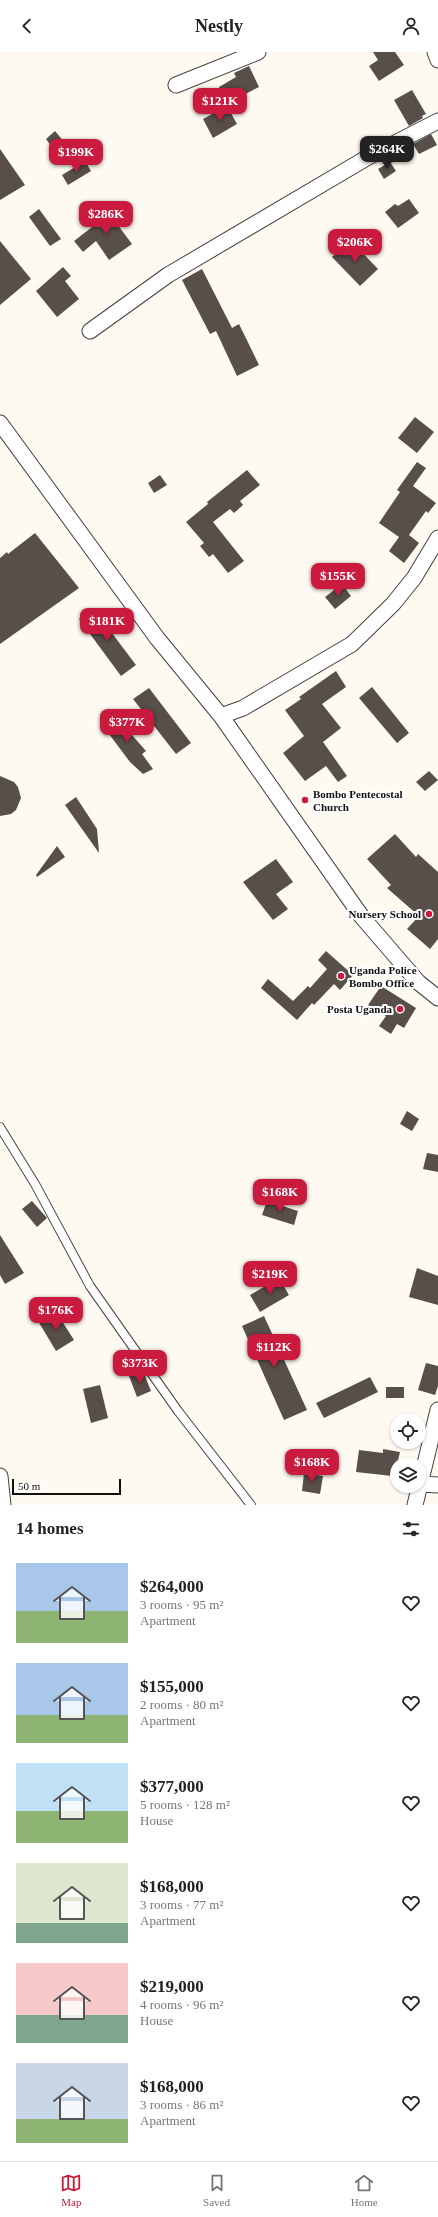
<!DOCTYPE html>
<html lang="en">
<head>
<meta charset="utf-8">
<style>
	:root { --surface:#fff; --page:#f2f2f2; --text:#222; --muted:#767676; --line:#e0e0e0; --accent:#ca1b3e }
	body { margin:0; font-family:Georgia,serif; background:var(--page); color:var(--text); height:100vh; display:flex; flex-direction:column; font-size:15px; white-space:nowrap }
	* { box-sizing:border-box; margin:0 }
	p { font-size:13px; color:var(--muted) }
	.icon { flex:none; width:22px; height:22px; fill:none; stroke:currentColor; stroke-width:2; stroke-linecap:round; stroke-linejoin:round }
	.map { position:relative; height:1453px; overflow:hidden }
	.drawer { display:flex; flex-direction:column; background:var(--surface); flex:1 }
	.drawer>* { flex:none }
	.fabs { position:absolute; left:390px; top:1361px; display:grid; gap:8px }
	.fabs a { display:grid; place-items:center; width:36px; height:36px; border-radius:50%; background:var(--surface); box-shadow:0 1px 3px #0004; font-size:20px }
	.scale { position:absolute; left:12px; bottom:10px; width:109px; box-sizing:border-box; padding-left:4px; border:2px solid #0f0f0f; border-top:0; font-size:11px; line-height:14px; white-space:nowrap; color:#0f0f0f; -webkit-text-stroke:3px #fff; paint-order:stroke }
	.price { position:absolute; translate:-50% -34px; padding:0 9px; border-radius:8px; background:var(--accent); color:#fff; font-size:13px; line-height:26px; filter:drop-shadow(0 1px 2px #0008) }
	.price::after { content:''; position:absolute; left:50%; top:24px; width:12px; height:9px; margin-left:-6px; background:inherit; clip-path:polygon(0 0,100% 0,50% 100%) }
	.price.current { background:#222; color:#fff }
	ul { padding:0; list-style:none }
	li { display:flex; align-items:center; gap:12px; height:100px; padding:0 16px }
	li span { display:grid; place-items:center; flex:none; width:112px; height:80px; border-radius:0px; color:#555 }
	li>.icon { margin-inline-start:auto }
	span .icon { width:48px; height:48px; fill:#fffc; stroke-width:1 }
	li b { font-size:17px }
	h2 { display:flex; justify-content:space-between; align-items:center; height:48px; padding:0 16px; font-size:17px }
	header { display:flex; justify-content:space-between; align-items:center; height:52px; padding:0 16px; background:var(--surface); font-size:18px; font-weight:800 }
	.dock { display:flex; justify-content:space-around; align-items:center; height:56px; border-top:1px solid var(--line); background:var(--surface); font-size:11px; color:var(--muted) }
	.dock a { display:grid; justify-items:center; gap:2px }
	.dock .current { color:var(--accent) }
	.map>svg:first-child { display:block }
	.building { fill:#584e4a }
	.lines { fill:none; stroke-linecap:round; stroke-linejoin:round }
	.lane-casing { stroke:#424242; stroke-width:10 }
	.street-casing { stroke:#424242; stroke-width:17 }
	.lane { stroke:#fff; stroke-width:8 }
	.street { stroke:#fff; stroke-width:15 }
	.poi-dot { fill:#ca1b3e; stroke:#fff; stroke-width:1.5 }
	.labels { text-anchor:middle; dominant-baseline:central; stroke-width:4; stroke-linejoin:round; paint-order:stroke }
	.poi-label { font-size:11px; font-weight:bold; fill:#0f0f0f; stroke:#fff; text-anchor:start }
</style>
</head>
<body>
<header><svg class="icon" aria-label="back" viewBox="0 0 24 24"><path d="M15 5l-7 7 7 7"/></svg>Nestly<svg class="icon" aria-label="person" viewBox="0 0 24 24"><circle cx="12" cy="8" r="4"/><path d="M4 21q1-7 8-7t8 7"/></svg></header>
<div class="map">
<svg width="438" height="1453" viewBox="0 0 438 1453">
	<rect width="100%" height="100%" fill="#fffaf1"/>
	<path class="building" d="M373,0H395L404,13L379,29L369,14L378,8Z
		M249,14L259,35L228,51L219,35L236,25L234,21Z
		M412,38L426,62L422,64L423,66L409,74L394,48Z
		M227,54L237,72L213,86L203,67Z
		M55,79L65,91L55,99L46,87Z
		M431,82L437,93L419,102L413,92Z
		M0,97L25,133L0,148Z
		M85,109L91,119L68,133L62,123Z
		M390,110L396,119L384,127L378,117Z
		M409,147L419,161L398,176L385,160L395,152L398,154Z
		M118,155L126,165L117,172L132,192L109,208L96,189L83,200L74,189Z
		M39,157L61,187L50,194L29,165Z
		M350,188L378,217L360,234L332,205Z
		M0,189L31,227L0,253Z
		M63,215L71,224L65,229L79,247L57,265L36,239Z
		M202,217L232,276L239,272L259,313L237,324L216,279L210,282L182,228Z
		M415,365L434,380L417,401L398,386Z
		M417,410L426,416L413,434L436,451L428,461L426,459L409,483L419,491L404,511L389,499L399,485L379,471L400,440L397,438Z
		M247,418L260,433L240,449L243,453L234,461L230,457L213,470L244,509L228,521L213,502L209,505L200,494L204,491L186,470L208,452L207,450Z
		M160,423L167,433L154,441L148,431Z
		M35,481L79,536L0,592V506L7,500L8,502Z
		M342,532L351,544L335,557L325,545Z
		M93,556L136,613L121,624L79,567Z
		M336,619L346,635L322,652L341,676L323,690L347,724L338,730L326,714L305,729L283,701L304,684L285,658L301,647L299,645Z
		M372,635L409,681L397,691L359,646Z
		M149,636L191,691L176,702L133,647Z
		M112,660L146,699L142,702L153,717L143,722L130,710L100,670Z
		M429,719L438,728L425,739L416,730Z
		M0,724L14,730L18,735L21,746L16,758L11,762L0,764Z
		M76,745L97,777L99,801L65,753Z
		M395,782L416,805L418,802L438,820V887L430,897L407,877L419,864L387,836L391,833L367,807Z
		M57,794L65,805L37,825L36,823Z
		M276,807L293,830L276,842L288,857L273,868L243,830Z
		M326,899L353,923L340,938L334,932L314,953L312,951L297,968L261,936L268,927L293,949L308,934L310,936L327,917L318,908Z
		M381,934L416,956L404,976L397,972L391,982L379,974L386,964L368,953Z
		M407,1059L419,1067L412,1079L400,1072Z
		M427,1101L438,1103V1120L423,1117Z
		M32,1149L47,1166L37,1175L22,1157Z
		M267,1149L298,1159L294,1173L262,1163Z
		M0,1183L24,1221L5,1232L0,1223Z
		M417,1216L438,1224V1253L409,1245Z
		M279,1226L289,1243L260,1260L250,1243Z
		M55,1258L74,1288L56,1299L38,1269Z
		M264,1264L307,1358L284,1368L242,1274Z
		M426,1311L438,1314V1334L435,1343L418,1338Z
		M143,1319L151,1339L137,1345L129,1324Z
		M370,1325L378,1340L324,1366L316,1351Z
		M100,1333L108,1366L91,1371L83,1337Z
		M386,1335H404V1346H386Z
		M383,1397L400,1400L396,1417L392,1416V1424L356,1420L359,1398L383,1401Z
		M304,1421L323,1424L320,1442L302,1439Z"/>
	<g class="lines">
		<g class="lane-casing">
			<path id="lane" d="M0,1075L35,1132L90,1234L178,1359L251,1453"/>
		</g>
		<g class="street-casing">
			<path id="street" d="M435,0L438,8
				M176,33L258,0
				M90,279L168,223L370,104L438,69
				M0,371L157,586L221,664L362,865L418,930L438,946
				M221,664L243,656L352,592L393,552L414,526L438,486
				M0,1424L3,1453
				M421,1432L438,1433
				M415,1453L438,1358"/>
		</g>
		<use href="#lane" class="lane"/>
		<use href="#street" class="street"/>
	</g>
	<g class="poi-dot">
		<circle cx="305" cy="748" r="4"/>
		<circle cx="429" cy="862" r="4"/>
		<circle cx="341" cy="924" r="4"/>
		<circle cx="400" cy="957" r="4"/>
	</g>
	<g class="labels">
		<g class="poi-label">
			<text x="313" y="742">Bombo Pentecostal<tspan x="313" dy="13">Church</tspan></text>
			<text x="421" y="862" text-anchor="end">Nursery School</text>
			<text x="349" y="918">Uganda Police<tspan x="349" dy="13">Bombo Office</tspan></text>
			<text x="392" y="957" text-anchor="end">Posta Uganda</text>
		</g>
	</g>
</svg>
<div class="fabs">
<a><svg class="icon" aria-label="locate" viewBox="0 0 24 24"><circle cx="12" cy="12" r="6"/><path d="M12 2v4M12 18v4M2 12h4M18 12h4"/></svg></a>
<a><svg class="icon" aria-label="layers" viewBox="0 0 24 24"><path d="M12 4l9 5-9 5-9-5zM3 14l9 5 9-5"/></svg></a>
</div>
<div class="scale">50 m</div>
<b class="price" style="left:220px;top:70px">$121K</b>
<b class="price current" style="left:387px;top:118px">$264K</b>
<b class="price" style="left:76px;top:121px">$199K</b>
<b class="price" style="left:106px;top:183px">$286K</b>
<b class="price" style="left:355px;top:211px">$206K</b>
<b class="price" style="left:338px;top:545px">$155K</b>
<b class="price" style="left:107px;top:590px">$181K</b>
<b class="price" style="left:127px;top:691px">$377K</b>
<b class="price" style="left:280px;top:1161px">$168K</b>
<b class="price" style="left:270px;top:1243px">$219K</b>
<b class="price" style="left:56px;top:1279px">$176K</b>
<b class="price" style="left:274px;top:1316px">$112K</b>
<b class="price" style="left:140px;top:1332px">$373K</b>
<b class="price" style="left:312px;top:1431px">$168K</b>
</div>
<section class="drawer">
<h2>14 homes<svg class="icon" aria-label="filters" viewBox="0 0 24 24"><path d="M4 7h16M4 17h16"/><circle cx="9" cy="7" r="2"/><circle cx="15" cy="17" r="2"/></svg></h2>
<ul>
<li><span style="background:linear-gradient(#a9c7e8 60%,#8fb573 0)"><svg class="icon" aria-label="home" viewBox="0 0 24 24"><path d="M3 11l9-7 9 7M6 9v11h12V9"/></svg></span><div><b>$264,000</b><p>3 rooms · 95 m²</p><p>Apartment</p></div><svg class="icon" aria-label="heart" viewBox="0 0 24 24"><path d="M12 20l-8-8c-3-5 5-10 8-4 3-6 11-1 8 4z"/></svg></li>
<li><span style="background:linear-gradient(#a9c7e8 65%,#8fb573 0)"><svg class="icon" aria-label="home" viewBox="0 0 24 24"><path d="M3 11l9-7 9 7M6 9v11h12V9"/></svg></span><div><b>$155,000</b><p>2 rooms · 80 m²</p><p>Apartment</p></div><svg class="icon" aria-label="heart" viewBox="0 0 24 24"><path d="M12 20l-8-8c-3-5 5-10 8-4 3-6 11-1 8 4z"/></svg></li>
<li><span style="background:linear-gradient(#bfe0f5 60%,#8fb573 0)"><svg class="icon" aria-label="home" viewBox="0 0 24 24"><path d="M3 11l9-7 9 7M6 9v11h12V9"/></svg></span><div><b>$377,000</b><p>5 rooms · 128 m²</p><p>House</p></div><svg class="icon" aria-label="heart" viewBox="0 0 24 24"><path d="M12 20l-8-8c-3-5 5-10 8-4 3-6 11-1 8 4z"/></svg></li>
<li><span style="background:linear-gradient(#dfe7d0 75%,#7fa58c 0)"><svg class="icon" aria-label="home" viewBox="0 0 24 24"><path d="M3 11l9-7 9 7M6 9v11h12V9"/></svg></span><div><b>$168,000</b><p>3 rooms · 77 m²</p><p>Apartment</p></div><svg class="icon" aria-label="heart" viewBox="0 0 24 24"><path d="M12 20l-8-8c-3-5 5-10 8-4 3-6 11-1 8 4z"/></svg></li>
<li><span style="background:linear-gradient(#f6c9c9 65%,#7fa58c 0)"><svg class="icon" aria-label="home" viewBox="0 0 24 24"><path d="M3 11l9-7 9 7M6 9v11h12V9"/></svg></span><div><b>$219,000</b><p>4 rooms · 96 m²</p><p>House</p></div><svg class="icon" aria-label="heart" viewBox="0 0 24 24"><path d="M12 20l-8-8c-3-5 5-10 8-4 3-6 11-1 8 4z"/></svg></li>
<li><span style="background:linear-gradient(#c9d6e8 70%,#8fb573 0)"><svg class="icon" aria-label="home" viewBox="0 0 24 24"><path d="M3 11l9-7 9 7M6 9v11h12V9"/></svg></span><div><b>$168,000</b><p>3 rooms · 86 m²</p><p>Apartment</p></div><svg class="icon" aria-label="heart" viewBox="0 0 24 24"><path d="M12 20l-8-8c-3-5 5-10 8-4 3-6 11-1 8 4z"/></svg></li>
</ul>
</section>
<nav class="dock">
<a class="current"><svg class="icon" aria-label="map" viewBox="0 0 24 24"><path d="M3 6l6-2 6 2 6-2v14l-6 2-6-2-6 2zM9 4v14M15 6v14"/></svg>Map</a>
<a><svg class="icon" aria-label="saved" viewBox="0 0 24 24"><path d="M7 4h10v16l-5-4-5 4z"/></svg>Saved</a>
<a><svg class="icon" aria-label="home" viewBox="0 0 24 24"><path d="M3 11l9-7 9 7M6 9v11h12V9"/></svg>Home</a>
</nav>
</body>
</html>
